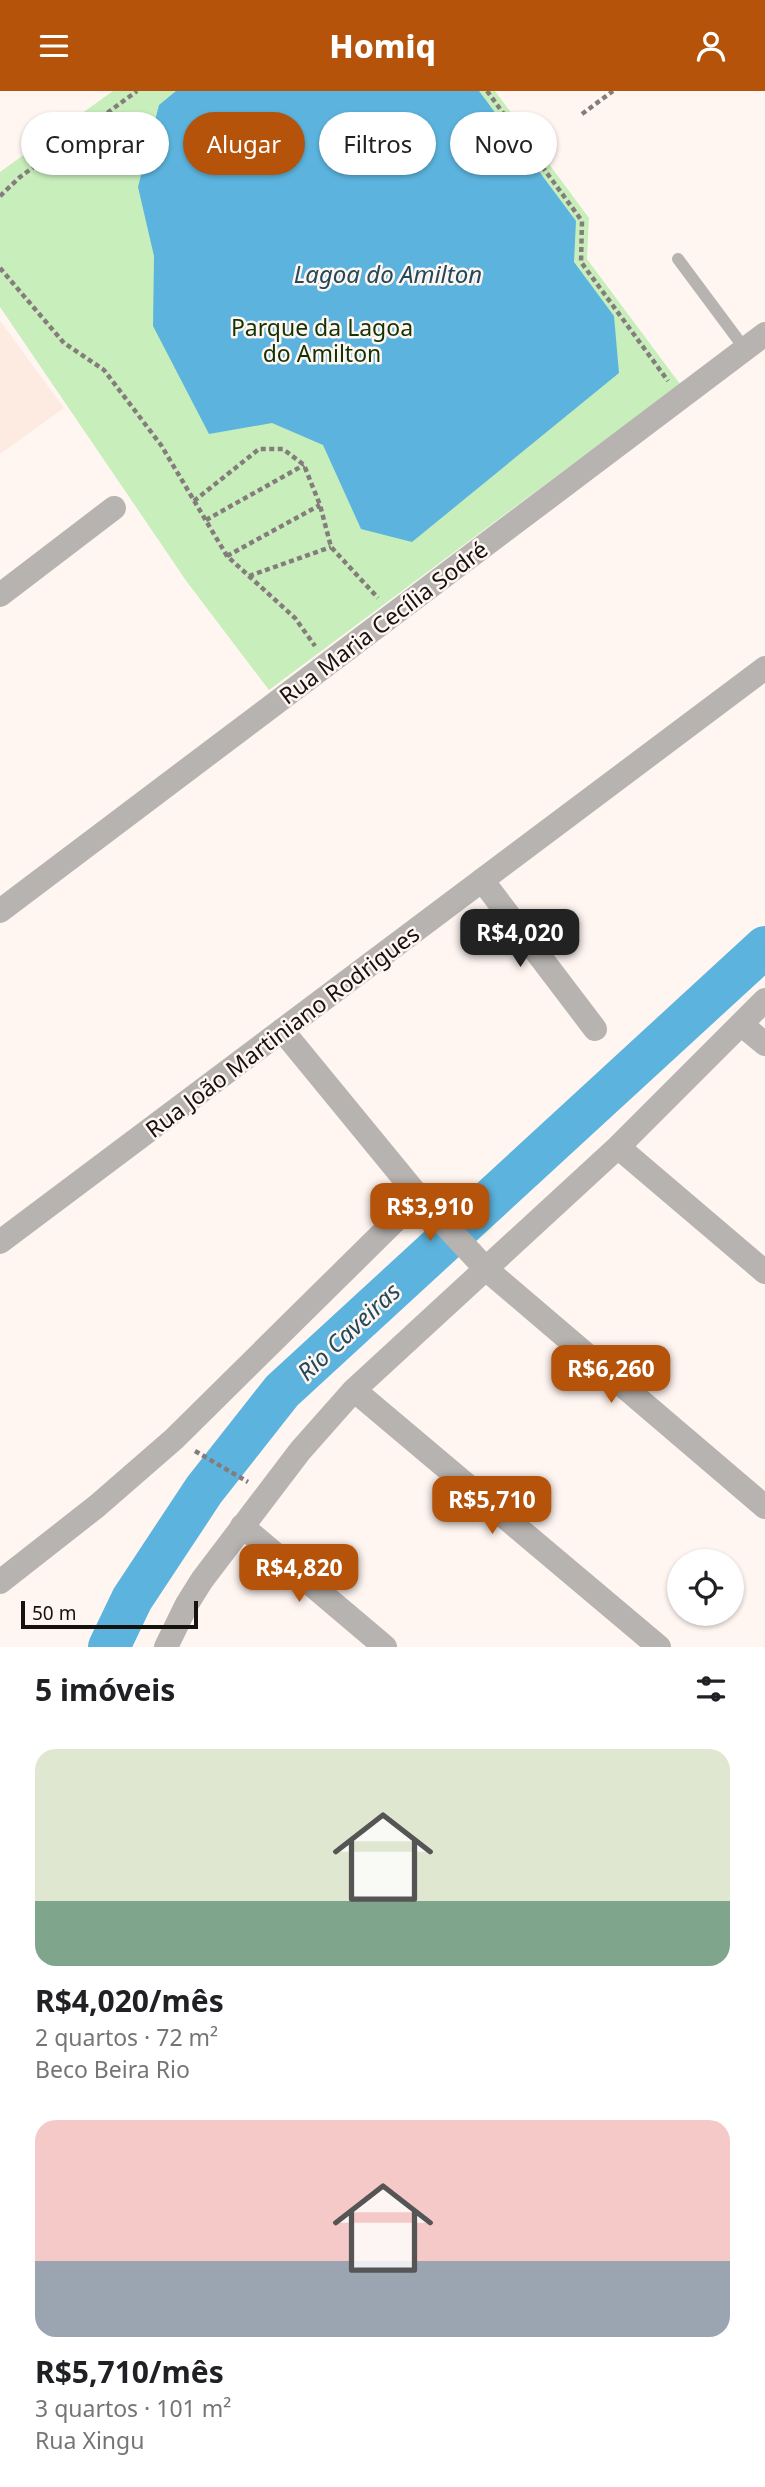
<!DOCTYPE html>
<html lang="pt">
<head>
<meta charset="utf-8">
<style>
	:root { --surface:#fff; --page:#f6f6f6; --text:#202124; --muted:#757577; --accent:#b45309 }
	body { margin:0; font-family:"Noto Sans",sans-serif; background:var(--page); color:var(--text); height:100vh; display:flex; flex-direction:column; font-size:26px; white-space:nowrap }
	* { box-sizing:border-box; margin:0 }
	p { font-size:23px; color:var(--muted) }
	.icon { flex:none; width:38px; height:38px; fill:none; stroke:currentColor; stroke-width:2; stroke-linecap:round; stroke-linejoin:round }
	.map { position:relative; height:1556px; overflow:hidden }
	.drawer { display:flex; flex-direction:column; background:var(--surface); flex:1 }
	.drawer>* { flex:none }
	.top-card { position:absolute; left:21px; top:21px; width:724px; height:63px; display:flex; gap:14px }
	.tools { position:absolute; left:667px; top:1458px; display:grid; gap:14px }
	.tools a { display:grid; place-items:center; width:77px; height:77px; border-radius:50%; background:var(--surface); box-shadow:0 2px 5px #0004; font-size:35px }
	.scale { position:absolute; left:21px; bottom:18px; width:177px; box-sizing:border-box; padding-left:7px; border:4px solid #161210; border-top:0; font-size:19px; line-height:24px; white-space:nowrap; color:#161210; -webkit-text-stroke:5px #fff6f2; paint-order:stroke }
	.price { position:absolute; translate:-50% -60px; padding:0 16px; border-radius:14px; background:var(--accent); color:#fff; font-size:23px; line-height:46px; filter:drop-shadow(0 2px 4px #0008) }
	.price::after { content:''; position:absolute; left:50%; top:42px; width:21px; height:16px; margin-left:-10px; background:inherit; clip-path:polygon(0 0,100% 0,50% 100%) }
	.price.active { background:#222; color:#fff }
	ul { padding:0; list-style:none }
	li { display:grid; align-content:center; gap:14px; height:371px; padding:0 35px }
	li span { display:grid; place-items:center; height:217px; border-radius:21px; color:#555 }
	li>.icon { margin-inline-start:auto }
	span .icon { width:126px; height:126px; fill:#fffc; stroke-width:1 }
	li b { font-size:30px }
	h2 { display:flex; justify-content:space-between; align-items:center; height:84px; padding:0 35px; font-size:30px }
	.chip { padding:0 24px; border-radius:32px; background:var(--surface); box-shadow:0 2px 5px #0004; font-size:24px; line-height:63px }
	.chip.active { background:var(--accent); color:#fff }
	header { display:flex; justify-content:space-between; align-items:center; height:91px; padding:0 35px; background:var(--accent); color:#fff; font-size:32px; font-weight:800 }
	.map>svg:first-child { display:block }
	.built { fill:#fdebe2 }
	.green { fill:#c8eebb }
	.water { fill:#5cb4de }
	.lines { fill:none; stroke-linecap:round; stroke-linejoin:round }
	.river { stroke:#5cb4de; stroke-width:42 }
	.path { stroke:#847d7b; stroke-width:4.5; stroke-dasharray:5 3.5; stroke-linecap:butt }
	.service { stroke:#b7b3b0; stroke-width:12 }
	.minor { stroke:#b7b3b0; stroke-width:24 }
	.labels { text-anchor:middle; dominant-baseline:central; stroke-width:5; stroke-linejoin:round; paint-order:stroke }
	.park-label { font-size:23px; fill:#143305; stroke:#fff6f2 }
	.street-label { font-size:23px; fill:#161210; stroke:#fff6f2 }
	.water-label { font-size:24px; font-style:italic; fill:#22495b; stroke:#fff6f2 }
</style>
</head>
<body>
<header><svg class="icon" aria-label="menu" viewBox="0 0 24 24"><path d="M4 6h16M4 12h16M4 18h16"/></svg>Homiq<svg class="icon" aria-label="person" viewBox="0 0 24 24"><circle cx="12" cy="8" r="4"/><path d="M4 21q1-7 8-7t8 7"/></svg></header>
<div class="map">
<svg width="765" height="1556" viewBox="0 0 765 1556">
	<rect width="100%" height="100%" fill="#fff6f2"/>
	<path class="built" d="M0,230L64,317L0,363Z"/>
	<path class="green" d="M113,0H495L589,127L587,168L680,293L269,599L187,491L0,216V81Z"/>
	<path class="water" d="M176,0H479L576,130L574,171L614,225L619,282L412,451L361,438L323,354L272,332L209,343L153,235L154,165L138,96L159,14Z"/>
	<g class="lines">
		<path class="river" d="M109,1556L132,1508L204,1399L282,1300L765,856"/>
		<path class="path" d="M487,0L582,130L581,171L668,290
			M582,23L613,0
			M0,105L20,86L137,0
			M0,177L64,252L104,279L161,354L227,465L295,527L315,555
			M194,410L259,358H283L304,374L320,414L331,456L378,507
			M206,429L304,374
			M227,465L320,414
			M249,485L331,456
			M195,1360L248,1391"/>
		<path class="service" d="M678,168L745,258"/>
		<path class="minor" d="M0,504L114,417
			M482,789L595,938
			M0,820L765,243
			M742,934L765,953
			M618,1056L765,1181
			M419,1106L486,1178L765,1416
			M0,1151L765,577
			M354,1299L659,1556
			M242,1435L385,1556
			M0,1491L97,1415L174,1348L419,1106L282,939
			M166,1556L187,1513L202,1489L300,1360L354,1299L618,1056L765,909"/>
	</g>
	<g class="labels">
		<g class="park-label">
			<text x="322" y="236">Parque da Lagoa<tspan x="322" dy="26">do Amilton</tspan></text>
		</g>
		<g class="street-label">
			<text transform="translate(383 531) rotate(-37)">Rua Maria Cecília Sodré</text>
			<text transform="translate(282 940) rotate(-37)">Rua João Martiniano Rodrigues</text>
		</g>
		<g class="water-label">
			<text x="388" y="182">Lagoa do Amilton</text>
			<text transform="translate(348 1240) rotate(-43)">Rio Caveiras</text>
		</g>
	</g>
</svg>
<div class="tools">
<a><svg class="icon" aria-label="locate" viewBox="0 0 24 24"><circle cx="12" cy="12" r="6"/><path d="M12 2v4M12 18v4M2 12h4M18 12h4"/></svg></a>
</div>
<div class="scale">50 m</div>
<b class="price active" style="left:520px;top:878px">R$4,020</b>
<b class="price" style="left:430px;top:1152px">R$3,910</b>
<b class="price" style="left:611px;top:1314px">R$6,260</b>
<b class="price" style="left:492px;top:1445px">R$5,710</b>
<b class="price" style="left:299px;top:1513px">R$4,820</b>
<div class="top-card">
<a class="chip">Comprar</a>
<a class="chip active">Alugar</a>
<a class="chip">Filtros</a>
<a class="chip">Novo</a>
</div>
</div>
<section class="drawer">
<h2>5 imóveis<svg class="icon" aria-label="filters" viewBox="0 0 24 24"><path d="M4 7h16M4 17h16"/><circle cx="9" cy="7" r="2"/><circle cx="15" cy="17" r="2"/></svg></h2>
<ul>
<li><span style="background:linear-gradient(#dfe7d0 70%,#7fa58c 0)"><svg class="icon" aria-label="home" viewBox="0 0 24 24"><path d="M3 11l9-7 9 7M6 9v11h12V9"/></svg></span><div><b>R$4,020/mês</b><p>2 quartos · 72 m²</p><p>Beco Beira Rio</p></div></li>
<li><span style="background:linear-gradient(#f6c9c9 65%,#9aa5b1 0)"><svg class="icon" aria-label="home" viewBox="0 0 24 24"><path d="M3 11l9-7 9 7M6 9v11h12V9"/></svg></span><div><b>R$5,710/mês</b><p>3 quartos · 101 m²</p><p>Rua Xingu</p></div></li>
</ul>
</section>
</body>
</html>
